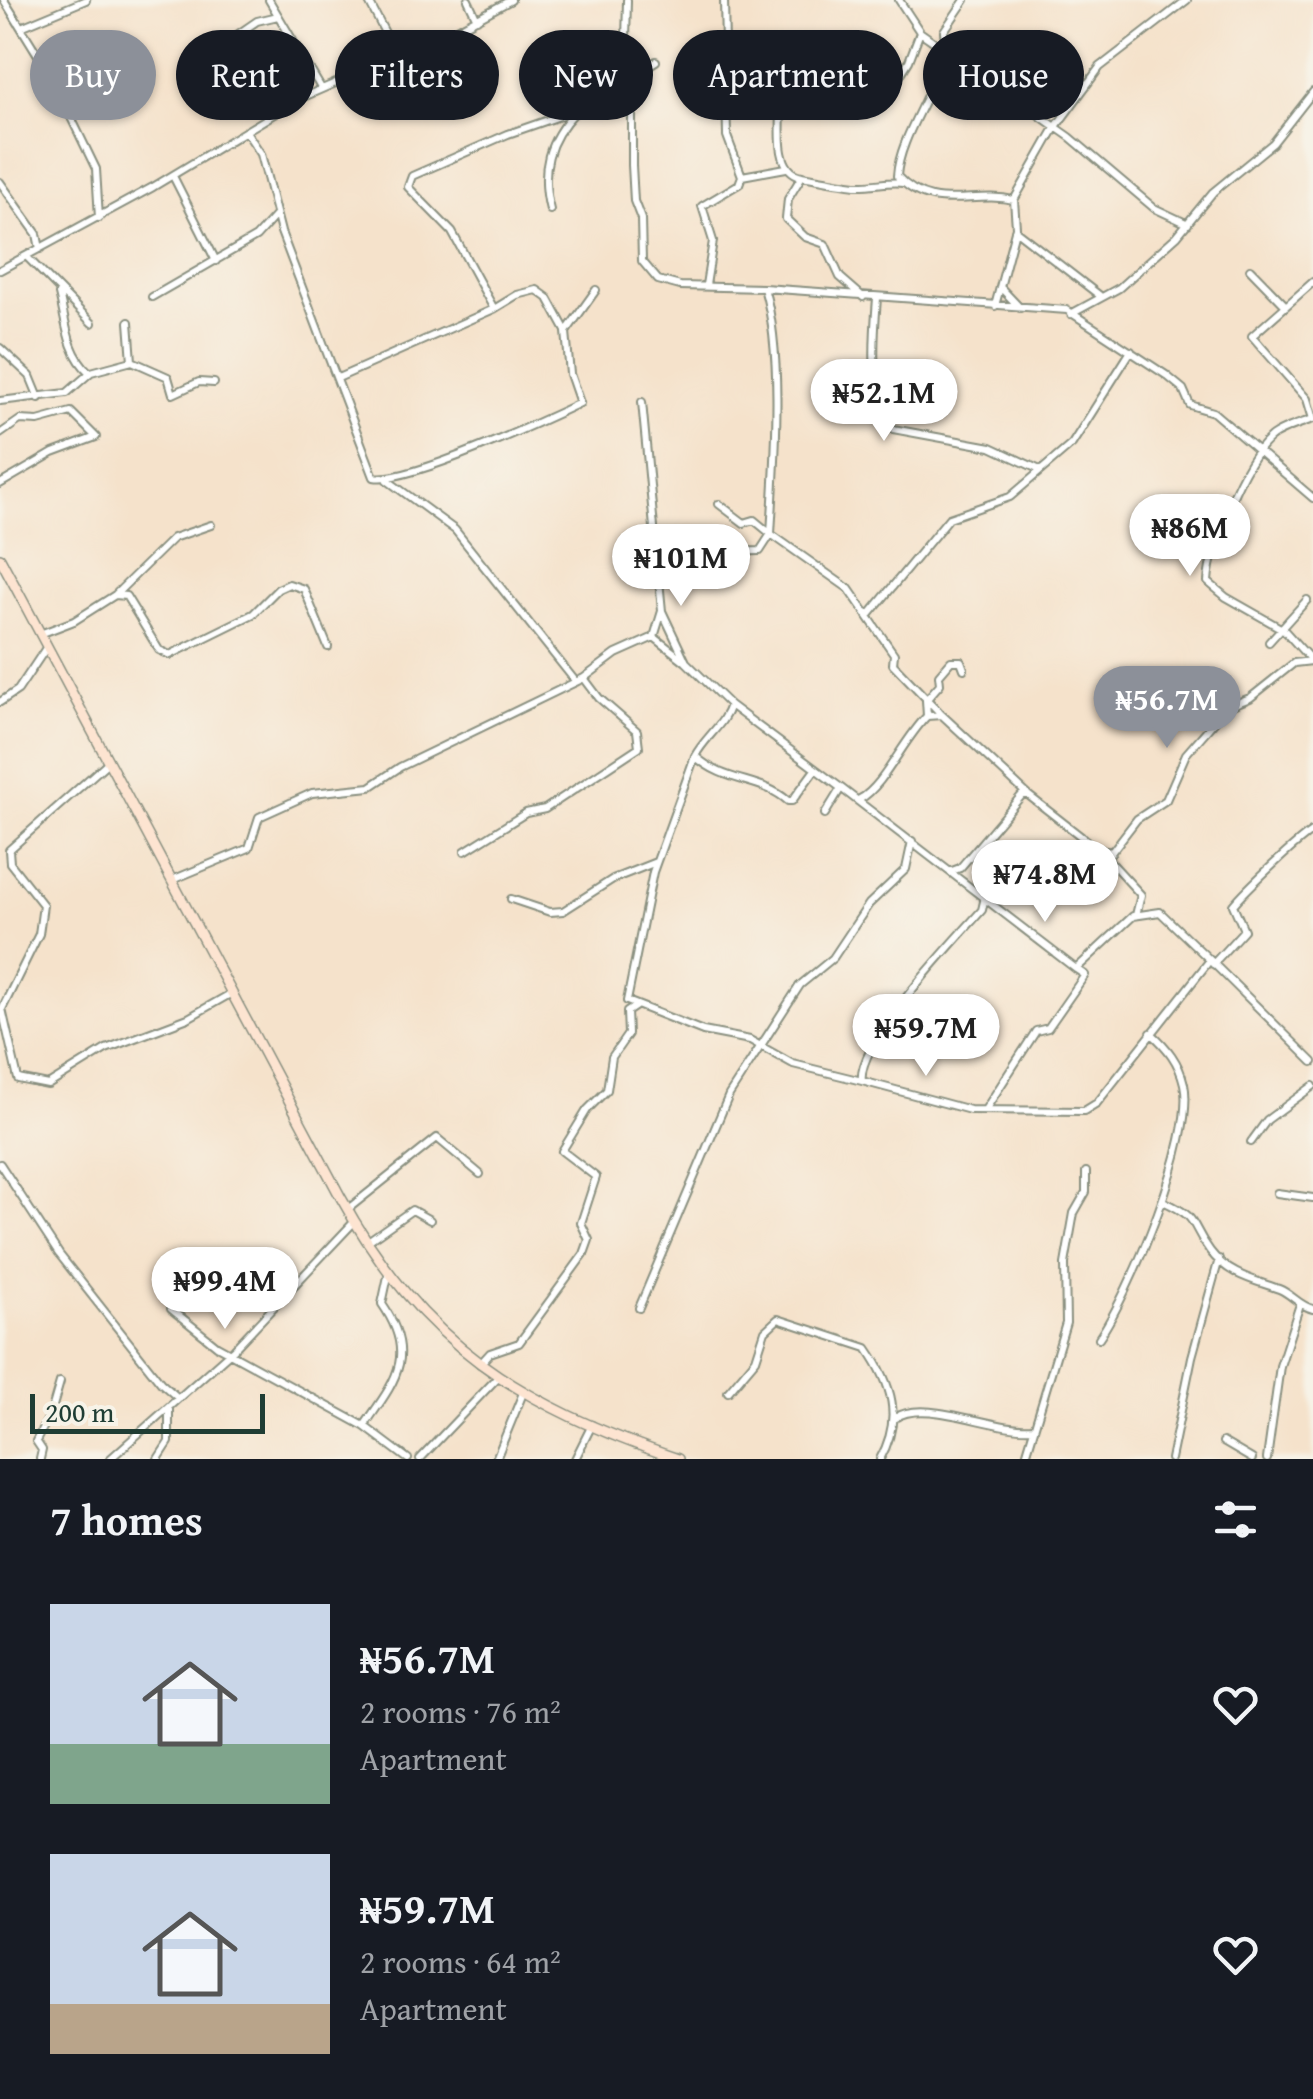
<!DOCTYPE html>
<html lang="en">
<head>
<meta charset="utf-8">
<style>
	:root { --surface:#171b24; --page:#242831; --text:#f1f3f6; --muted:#9ea1a6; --accent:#8c9099 }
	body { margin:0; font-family:"Gentium Book Plus",serif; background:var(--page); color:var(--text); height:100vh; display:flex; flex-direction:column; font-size:38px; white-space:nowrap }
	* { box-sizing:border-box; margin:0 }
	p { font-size:32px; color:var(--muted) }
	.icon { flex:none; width:55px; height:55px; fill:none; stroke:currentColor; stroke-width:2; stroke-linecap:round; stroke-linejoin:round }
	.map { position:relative; height:1459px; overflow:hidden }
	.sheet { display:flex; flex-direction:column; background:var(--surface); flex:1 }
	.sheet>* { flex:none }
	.banner { position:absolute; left:30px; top:30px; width:1255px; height:90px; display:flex; gap:20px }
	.scale { position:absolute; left:30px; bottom:25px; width:235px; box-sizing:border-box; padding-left:10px; border:5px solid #1f3d34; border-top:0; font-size:28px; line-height:35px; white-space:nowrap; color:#1f3d34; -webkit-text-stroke:8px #f7f3e8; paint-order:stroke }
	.price { position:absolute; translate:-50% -85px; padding:0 22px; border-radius:35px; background:#fff; color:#222; font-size:32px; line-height:65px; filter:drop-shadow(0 2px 5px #0008) }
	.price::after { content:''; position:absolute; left:50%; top:60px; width:30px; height:22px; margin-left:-15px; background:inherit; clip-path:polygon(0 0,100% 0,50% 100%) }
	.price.on { background:var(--accent); color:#fff }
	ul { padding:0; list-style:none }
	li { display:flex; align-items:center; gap:30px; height:250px; padding:0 50px }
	li span { display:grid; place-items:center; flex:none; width:280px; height:200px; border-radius:0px; color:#555 }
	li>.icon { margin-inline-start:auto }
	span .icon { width:120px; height:120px; fill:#fffc; stroke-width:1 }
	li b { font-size:42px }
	h2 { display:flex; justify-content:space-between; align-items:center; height:120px; padding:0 50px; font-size:42px }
	.chip { padding:0 35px; border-radius:45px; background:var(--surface); box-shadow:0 2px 8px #0004; font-size:35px; line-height:90px }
	.chip.on { background:var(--accent); color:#fff }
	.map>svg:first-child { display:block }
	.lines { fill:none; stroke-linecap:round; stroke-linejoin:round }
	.street-casing { stroke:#8a9080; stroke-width:10 }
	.secondary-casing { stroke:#8a9080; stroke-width:12 }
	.street { stroke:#fff; stroke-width:6 }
	.secondary { stroke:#fde4d1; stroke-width:9 }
</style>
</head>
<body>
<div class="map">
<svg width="1313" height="1459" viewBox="0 0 1313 1459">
	<rect width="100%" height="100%" fill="#f7f3e8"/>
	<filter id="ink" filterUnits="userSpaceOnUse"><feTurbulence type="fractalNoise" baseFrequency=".01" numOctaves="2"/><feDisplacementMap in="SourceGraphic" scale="20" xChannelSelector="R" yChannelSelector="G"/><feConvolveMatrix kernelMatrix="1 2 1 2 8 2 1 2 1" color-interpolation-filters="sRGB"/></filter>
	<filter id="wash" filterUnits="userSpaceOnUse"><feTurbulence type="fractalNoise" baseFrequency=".0048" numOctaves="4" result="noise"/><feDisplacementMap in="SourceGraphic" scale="40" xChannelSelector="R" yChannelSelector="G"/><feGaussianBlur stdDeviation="2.25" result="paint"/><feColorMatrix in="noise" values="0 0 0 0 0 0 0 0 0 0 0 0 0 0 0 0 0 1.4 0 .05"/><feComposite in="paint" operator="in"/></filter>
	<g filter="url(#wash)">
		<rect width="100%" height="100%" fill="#f5e2cb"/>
	</g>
	<g filter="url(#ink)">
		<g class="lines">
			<g class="street-casing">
				<path id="street" d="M4,0L51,76L96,169L99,218
					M269,0L321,88
					M368,0L397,56
					M468,0L477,19
					M627,0L625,81L632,99V165L634,201L641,219L642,261L658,280L680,286L764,288C784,354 775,464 771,534L849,589L894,654L893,664L942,715
					M899,0L920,32L1070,137L1154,208L1188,224
					M965,0L944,31C950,74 900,129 897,176C932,215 972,190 1014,200
					M21,27L86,0
					M204,50L212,52L257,21L278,16
					M727,60L777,54C793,83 762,169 802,176C819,179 839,183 856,185C872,186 886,181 903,183
					M887,96L909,61L920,32
					M247,133L261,154L281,232L374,477C407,484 544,420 580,403L570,374L566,332L596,290
					M173,176L216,261
					M742,176L786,168
					M802,176L788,199L786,219L805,237L825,244L840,277L863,297
					M0,182L37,234L40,249
					M550,210C540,170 548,140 576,111
					M1015,230L1099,295
					M26,256L92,323
					M1250,269L1286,306
					M0,270L153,187L299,99L448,34L511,0
					M706,285L713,241L702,206L739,184L742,176L727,136L724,0
					M764,288L1067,310L1166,375L1183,389L1190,405L1213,412L1313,498
					M1002,289L1020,308
					M59,294C66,321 67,353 90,373
					M152,297L256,237L275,216
					M877,298C874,338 868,396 893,429L991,447L1040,470
					M995,306L1016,227L1014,200L1055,128L1100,67L1187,0
					M494,309L517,295L537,290L548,298L566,331
					M1071,314L1119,288L1177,236L1213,192L1273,143L1313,92
					M0,348L30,376L39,398
					M132,361L168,377L173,394L199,382L214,383
					M338,378L494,309L452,232L408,187L412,176L508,134L577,110L656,61
					M0,401L67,393L91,372L132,361L129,322
					M642,402L662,611L686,662L730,705L841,788
					M0,434L20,420L38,421L71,412L96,437L53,453L0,484
					M387,480L455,530L576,682
					M658,554L760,551L771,534L754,520L744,523L719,504
					M116,594L173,538L211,525
					M870,614L949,518L1010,497L1072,444L1131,351
					M40,634L74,621L115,595L126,596L159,650L170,655L253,614L278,589L289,584L304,589L328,647
					M654,637L662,611
					M1269,642L1307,600
					M1311,660L1284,630L1226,597L1208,582C1210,545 1242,462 1270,438C1280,429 1300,424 1313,419L1307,399L1252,336L1313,282
					M0,702L18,690L46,648
					M730,705C724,725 705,737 695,756L653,872L627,1001L703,1031L750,1040L793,1064L862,1081
					M927,716L926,700L940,684L939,675L951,661H961L964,669
					M695,756C725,784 761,777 788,801H792L814,771
					M107,763L9,850L10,863L43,905L39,934L2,1009L18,1079L48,1085L106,1049L188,1018L232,993
					M860,799C884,786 903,740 927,716L942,715L1028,795
					M825,814L841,788L1076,969L1133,916L1160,912L1210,960
					M465,851L526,813L545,809L639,747L637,731L599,698L584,678
					M952,871L960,868L1022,795H1028L1097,849L1111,852
					M172,880L249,848L259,817L312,793L370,787L400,767L584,678L616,654L654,637L686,662
					M985,897L982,910C956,940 856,1043 862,1081L970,1110L1084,1111L1097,1103L1210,960L1313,1062
					M511,899L550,912L563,911L613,879L656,862
					M1136,915L1141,895L1107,858L1137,819L1166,800L1186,754L1227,707L1250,698L1294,663L1312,661
					M1213,964L1244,930L1233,905C1246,889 1297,841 1313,831
					M985,1110L1036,1031L1048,1028L1085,975L1076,969
					M1251,1142L1267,1120L1313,1086
					M0,1164L59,1254L161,1383L177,1397
					M1277,1193L1313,1198
					M1163,1201C1201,1219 1188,1221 1210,1251C1228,1275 1254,1280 1279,1289C1292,1294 1299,1306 1313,1309
					M348,1209L437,1138L480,1174
					M368,1241L412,1210L430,1220
					M639,1308L729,1095L800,985L833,958L869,904L906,869L912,841
					M171,1309L217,1346L364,1426L408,1459
					M1099,1338C1130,1293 1196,1136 1184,1084C1179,1062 1167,1047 1151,1033
					M480,1364L490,1353L519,1343L584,1254L589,1240L581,1223L596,1177L562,1151L587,1110L607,1090L612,1057L628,1034L627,1012L636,1006
					M728,1392L756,1359L765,1331L778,1319L867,1348C892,1384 903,1418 880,1459
					M895,1418C925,1397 995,1432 1034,1428
					M364,1426C395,1381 418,1356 382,1304L388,1276
					M1223,1442L1252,1459
					M40,1459L42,1450L36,1441L51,1413L60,1382
					M110,1459L234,1349L354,1222
					M158,1459L169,1442V1407
					M420,1459L498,1377
					M496,1459L523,1393
					M575,1459L592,1425
					M1025,1459L1066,1323L1065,1264L1074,1213L1086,1192V1172
					M1171,1459L1192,1357L1219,1259
					M1267,1459L1280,1366L1300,1304"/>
			</g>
			<g class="secondary-casing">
				<path id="secondary" d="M0,558L340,1196C422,1345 520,1405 678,1459"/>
			</g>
			<use href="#street" class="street"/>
			<use href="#secondary" class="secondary"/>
		</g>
	</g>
</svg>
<div class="scale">200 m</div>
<b class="price" style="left:884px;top:444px">₦52.1M</b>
<b class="price" style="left:1190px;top:579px">₦86M</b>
<b class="price" style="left:681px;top:609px">₦101M</b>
<b class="price on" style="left:1167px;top:751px">₦56.7M</b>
<b class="price" style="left:1045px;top:925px">₦74.8M</b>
<b class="price" style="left:926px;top:1079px">₦59.7M</b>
<b class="price" style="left:225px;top:1332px">₦99.4M</b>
<div class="banner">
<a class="chip on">Buy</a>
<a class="chip">Rent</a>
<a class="chip">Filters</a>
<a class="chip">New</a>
<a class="chip">Apartment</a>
<a class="chip">House</a>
</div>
</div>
<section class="sheet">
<h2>7 homes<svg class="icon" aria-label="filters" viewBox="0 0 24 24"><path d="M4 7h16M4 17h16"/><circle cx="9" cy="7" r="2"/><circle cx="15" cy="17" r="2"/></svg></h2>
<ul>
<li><span style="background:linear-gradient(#c9d6e8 70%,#7fa58c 0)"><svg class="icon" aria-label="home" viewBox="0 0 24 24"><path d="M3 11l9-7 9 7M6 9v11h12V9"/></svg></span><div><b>₦56.7M</b><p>2 rooms · 76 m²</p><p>Apartment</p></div><svg class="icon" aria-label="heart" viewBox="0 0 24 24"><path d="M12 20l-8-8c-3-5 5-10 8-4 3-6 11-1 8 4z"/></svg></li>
<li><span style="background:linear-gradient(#c9d6e8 75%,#b9a48a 0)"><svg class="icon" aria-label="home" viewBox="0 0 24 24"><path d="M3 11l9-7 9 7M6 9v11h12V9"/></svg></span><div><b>₦59.7M</b><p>2 rooms · 64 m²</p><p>Apartment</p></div><svg class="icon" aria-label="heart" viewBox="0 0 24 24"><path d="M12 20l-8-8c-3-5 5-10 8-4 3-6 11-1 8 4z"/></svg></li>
</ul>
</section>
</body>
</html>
